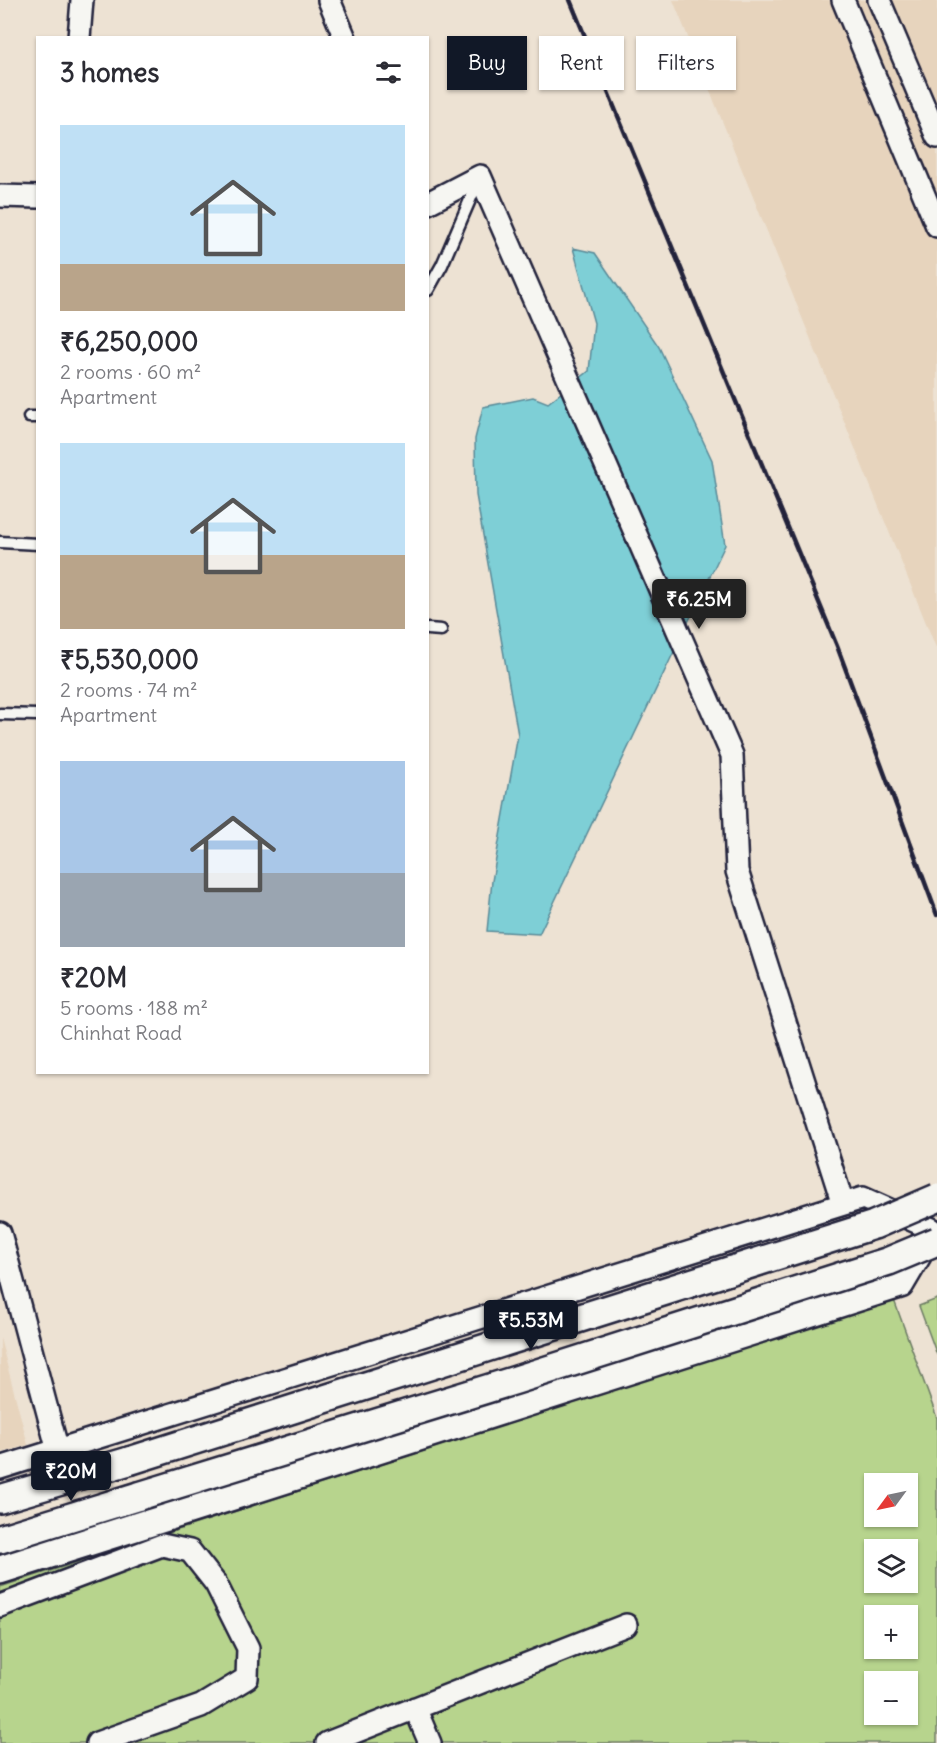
<!DOCTYPE html>
<html lang="en">
<head>
<meta charset="utf-8">
<style>
	:root { --surface:#fff; --page:#f2f2f3; --text:#2b2b33; --muted:#7c7c81; --accent:#111827 }
	body { margin:0; font-family:Delius,sans-serif; background:var(--page); color:var(--text); height:100vh; display:flex; flex-direction:column; font-size:22px; white-space:nowrap }
	* { box-sizing:border-box; margin:0 }
	p { font-size:20px; color:var(--muted) }
	.icon { flex:none; width:33px; height:33px; fill:none; stroke:currentColor; stroke-width:2; stroke-linecap:round; stroke-linejoin:round }
	.map { position:relative; flex:1; overflow:hidden }
	.panel { position:absolute; left:36px; top:36px; width:393px; height:1038px; display:flex; flex-direction:column; background:var(--surface); border-radius:0px; box-shadow:0 2px 4px #0004 }
	.panel>* { flex:none }
	.banner { position:absolute; left:447px; top:36px; width:399px; height:54px; display:flex; gap:12px }
	.needle { width:39px; rotate:237deg }
	.fabs { position:absolute; left:864px; top:1473px; display:grid; gap:12px }
	.fabs a { display:grid; place-items:center; width:54px; height:54px; border-radius:0px; background:var(--surface); box-shadow:0 2px 4px #0004; font-size:30px }
	.price { position:absolute; translate:-50% -51px; padding:0 14px; border-radius:6px; background:var(--accent); color:#fff; font-size:20px; line-height:39px; filter:drop-shadow(0 2px 3px #0008) }
	.price::after { content:''; position:absolute; left:50%; top:36px; width:18px; height:14px; margin-left:-9px; background:inherit; clip-path:polygon(0 0,100% 0,50% 100%) }
	.price.active { background:#222; color:#fff }
	ul { padding:0; list-style:none }
	li { display:grid; align-content:center; gap:12px; height:318px; padding:0 24px }
	li span { display:grid; place-items:center; height:186px; border-radius:0px; color:#555 }
	li>.icon { margin-inline-start:auto }
	span .icon { width:108px; height:108px; fill:#fffc; stroke-width:1 }
	li b { font-size:26px }
	h2 { display:flex; justify-content:space-between; align-items:center; height:72px; padding:0 24px; font-size:26px }
	.tag { padding:0 21px; border-radius:0px; background:var(--surface); box-shadow:0 2px 4px #0004; font-size:21px; line-height:54px }
	.tag.active { background:var(--accent); color:#fff }
	.map>svg:first-child { display:block }
	.built { fill:#e7d4bd }
	.green { fill:#b7d48d; stroke:#6c7b64; stroke-width:1.5; fill-rule:evenodd }
	.water { fill:#7ecfd6; stroke:#598a98; stroke-width:1.5 }
	.lines { fill:none; stroke-linecap:round; stroke-linejoin:round }
	.service-casing { stroke:#22223b; stroke-width:15 }
	.minor-casing { stroke:#22223b; stroke-width:26 }
	.tertiary-casing { stroke:#22223b; stroke-width:32 }
	.service { stroke:#f6f6f2; stroke-width:10 }
	.minor { stroke:#f6f6f2; stroke-width:21 }
	.tertiary { stroke:#f6f6f2; stroke-width:27 }
	.rail { stroke:#22223b; stroke-width:4.5 }
	.tertiary-bridge-casing { stroke:#22223b; stroke-width:32; stroke-linecap:butt }
	.tertiary-bridge { stroke:#f6f6f2; stroke-width:27 }
</style>
</head>
<body>
<div class="map">
<svg width="937" height="1743" viewBox="0 0 937 1743">
	<rect width="100%" height="100%" fill="#ede2d3"/>
	<filter id="ink" filterUnits="userSpaceOnUse"><feTurbulence type="fractalNoise" baseFrequency=".0167" numOctaves="2"/><feDisplacementMap in="SourceGraphic" scale="12" xChannelSelector="R" yChannelSelector="G"/><feConvolveMatrix kernelMatrix="1 2 1 2 8 2 1 2 1" color-interpolation-filters="sRGB"/></filter>
	<g filter="url(#ink)">
		<path class="built" d="M673,0H937V650Z
			M0,1338L28,1445L0,1453Z"/>
		<path class="green" d="M937,1299V1355L919,1306Z
			M894,1300L937,1418V1743H0V1587ZM874,1484H908V1516H874ZM874,1550H908V1582H874ZM874,1616H908V1648H874ZM874,1682H908V1714H874Z"/>
		<path class="water" d="M573,248L595,253L659,347L712,460L725,545L539,934L487,931L492,881L518,735L476,495L475,439L483,407L533,397L548,403L589,371L594,323Z"/>
		<g class="lines">
			<g class="service-casing">
				<path id="service" d="M428,290L442,265L479,179
					M29,417H38
					M0,542L38,544
					M428,629L441,630
					M0,714L38,715"/>
			</g>
			<g class="minor-casing">
				<path id="minor" d="M329,0L345,38
					M843,0L937,226
					M879,0L937,137
					M79,38L82,0
					M0,196L38,197
					M428,203L480,176L732,755L737,871L843,1204
					M0,1233L58,1451
					M0,1468L863,1198L932,1229
					M0,1606L162,1545L190,1551L216,1584L248,1648L247,1678L201,1706L97,1743
					M415,1708L430,1743
					M327,1743L626,1625"/>
			</g>
			<g class="tertiary-casing">
				<path id="tertiary" d="M0,1499L129,1461
					M0,1539L139,1496
					M0,1570L900,1284L929,1235"/>
			</g>
			<use href="#service" class="service"/>
			<use href="#minor" class="minor"/>
			<use href="#tertiary" class="tertiary"/>
			<path class="rail" d="M570,0L837,646L937,915"/>
			<g class="tertiary-bridge-casing">
				<path id="tertiary-bridge" d="M129,1461L874,1225L937,1198
					M139,1496L516,1380L889,1261L937,1241"/>
			</g>
			<use href="#tertiary-bridge" class="tertiary-bridge"/>
		</g>
	</g>
</svg>
<div class="fabs">
<a><svg class="needle" viewBox="-14 -14 28 28"><path d="M0-13l5 13h-10z" fill="#e53935"/><path d="M0 13l5-13h-10z" fill="#7c7c81"/></svg></a>
<a><svg class="icon" aria-label="layers" viewBox="0 0 24 24"><path d="M12 4l9 5-9 5-9-5zM3 14l9 5 9-5"/></svg></a>
<a>+</a>
<a>−</a>
</div>
<b class="price active" style="left:699px;top:630px">₹6.25M</b>
<b class="price" style="left:531px;top:1351px">₹5.53M</b>
<b class="price" style="left:71px;top:1502px">₹20M</b>
<div class="banner">
<a class="tag active">Buy</a>
<a class="tag">Rent</a>
<a class="tag">Filters</a>
</div>
<section class="panel">
<h2>3 homes<svg class="icon" aria-label="filters" viewBox="0 0 24 24"><path d="M4 7h16M4 17h16"/><circle cx="9" cy="7" r="2"/><circle cx="15" cy="17" r="2"/></svg></h2>
<ul>
<li><span style="background:linear-gradient(#bfe0f5 75%,#b9a48a 0)"><svg class="icon" aria-label="home" viewBox="0 0 24 24"><path d="M3 11l9-7 9 7M6 9v11h12V9"/></svg></span><div><b>₹6,250,000</b><p>2 rooms · 60 m²</p><p>Apartment</p></div></li>
<li><span style="background:linear-gradient(#bfe0f5 60%,#b9a48a 0)"><svg class="icon" aria-label="home" viewBox="0 0 24 24"><path d="M3 11l9-7 9 7M6 9v11h12V9"/></svg></span><div><b>₹5,530,000</b><p>2 rooms · 74 m²</p><p>Apartment</p></div></li>
<li><span style="background:linear-gradient(#a9c7e8 60%,#9aa5b1 0)"><svg class="icon" aria-label="home" viewBox="0 0 24 24"><path d="M3 11l9-7 9 7M6 9v11h12V9"/></svg></span><div><b>₹20M</b><p>5 rooms · 188 m²</p><p>Chinhat Road</p></div></li>
</ul>
</section>
</div>
</body>
</html>
